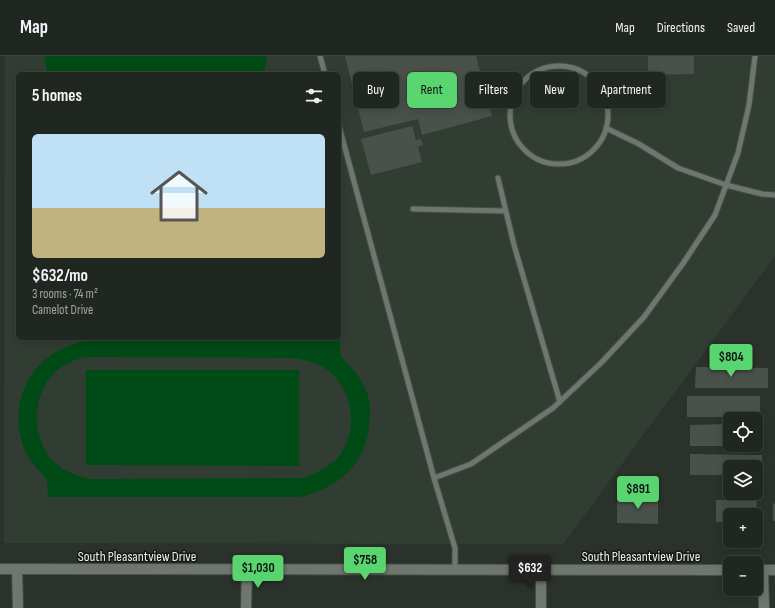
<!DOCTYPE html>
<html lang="en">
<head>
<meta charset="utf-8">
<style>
	:root { --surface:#202620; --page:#282e29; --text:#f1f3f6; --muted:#a2a5a5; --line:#3d433e; --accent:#59d56f }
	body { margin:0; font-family:"Sofia Sans Condensed",sans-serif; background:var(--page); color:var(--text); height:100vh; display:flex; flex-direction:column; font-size:15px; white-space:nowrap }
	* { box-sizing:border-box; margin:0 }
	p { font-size:13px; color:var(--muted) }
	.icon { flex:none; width:22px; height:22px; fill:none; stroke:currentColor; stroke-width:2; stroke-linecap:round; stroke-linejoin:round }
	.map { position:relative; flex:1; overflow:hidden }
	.drawer { position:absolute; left:16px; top:16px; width:325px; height:268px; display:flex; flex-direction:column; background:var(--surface); border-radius:6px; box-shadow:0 2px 10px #0003,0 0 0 1px var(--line) }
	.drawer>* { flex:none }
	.banner { position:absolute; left:353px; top:16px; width:362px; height:36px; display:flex; gap:8px }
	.controls { position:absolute; left:723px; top:356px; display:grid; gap:8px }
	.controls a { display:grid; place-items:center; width:40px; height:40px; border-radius:6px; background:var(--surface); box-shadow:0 2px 10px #0003,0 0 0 1px var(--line); font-size:20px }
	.price { position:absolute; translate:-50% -34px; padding:0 9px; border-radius:4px; background:var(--accent); color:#111; font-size:13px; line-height:26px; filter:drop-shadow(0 1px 2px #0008) }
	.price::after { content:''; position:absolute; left:50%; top:24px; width:12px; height:9px; margin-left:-6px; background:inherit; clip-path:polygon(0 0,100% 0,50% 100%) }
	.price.active { background:#222; color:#fff }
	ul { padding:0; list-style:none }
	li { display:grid; align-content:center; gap:8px; height:212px; padding:0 16px }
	li span { display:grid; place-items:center; height:124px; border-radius:6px; color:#555 }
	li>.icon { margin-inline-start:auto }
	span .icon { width:72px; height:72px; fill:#fffc; stroke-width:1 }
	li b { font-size:17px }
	h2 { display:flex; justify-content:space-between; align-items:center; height:48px; padding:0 16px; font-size:17px }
	.chip { padding:0 14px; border-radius:6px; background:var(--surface); box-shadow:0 2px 10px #0003,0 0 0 1px var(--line); font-size:14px; line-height:36px }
	.chip.active { background:var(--accent); color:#111 }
	header { display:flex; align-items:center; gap:24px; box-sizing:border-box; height:56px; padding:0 20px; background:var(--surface); border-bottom:1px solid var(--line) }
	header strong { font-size:19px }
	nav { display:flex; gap:22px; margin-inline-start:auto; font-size:14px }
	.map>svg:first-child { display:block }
	.built { fill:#313d32; fill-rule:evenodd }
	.green { fill:#004a15; fill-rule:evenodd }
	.building { fill:#4a514a }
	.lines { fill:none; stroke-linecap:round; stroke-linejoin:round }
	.lane-casing { stroke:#474d48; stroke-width:7 }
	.street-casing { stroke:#474d48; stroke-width:12 }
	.secondary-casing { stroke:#474d48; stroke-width:12 }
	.lane { stroke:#6e766e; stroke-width:5 }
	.street { stroke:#6e766e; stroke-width:10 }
	.secondary { stroke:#6e766e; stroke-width:10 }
	.labels { text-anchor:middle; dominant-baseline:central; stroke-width:3; stroke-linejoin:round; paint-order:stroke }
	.street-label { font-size:14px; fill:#ebefeb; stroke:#161916 }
</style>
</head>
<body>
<header>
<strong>Map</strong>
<nav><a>Map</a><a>Directions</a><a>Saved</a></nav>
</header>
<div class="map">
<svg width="775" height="552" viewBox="0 0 775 552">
	<rect width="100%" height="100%" fill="#2b322b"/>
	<path class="built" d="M5,0H775V200L563,488L4,487ZM18,18H339V282H18Z"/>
	<path class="green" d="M44,0H267L264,18H48Z
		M340,283V300C352,311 363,324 368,340C371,349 370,360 369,370C365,409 337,433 300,441H48L47,424C40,415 30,406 25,395C3,340 38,288 96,284ZM88,301L294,302C304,304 315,306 323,311C353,329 360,373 339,400C330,411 316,417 303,422L91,423C74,420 58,413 47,398C43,392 41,385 39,378C30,342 50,306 88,301Z
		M86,314H299V410L86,409Z"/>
	<path class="building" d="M345,0H476L492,60L422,79L418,63L364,76Z
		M648,0H694V18L648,19Z
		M412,70L416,84L421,83L423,89L418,91L422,106L371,119L361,83Z
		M696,311L768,312V332H695Z
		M687,340H760V361H687Z
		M730,368V390H690V369Z
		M756,368H761V390H756Z
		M690,398L762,399V419H756V411H730V419H690Z
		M617,439L658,440V468L617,467Z
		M716,444H757L756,459H730V466H716Z
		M773,447L775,448V465H773Z"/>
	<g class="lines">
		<g class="lane-casing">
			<path id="lane" d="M320,0L325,18
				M510 59a49 49 0 1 1 98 0a49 49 0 1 1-98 0Z
				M339,70L434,422L455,492V514
				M606,72L639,88L678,112L726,129L762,138L775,139
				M498,122L514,189L560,346
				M413,153L506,155
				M434,422L471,408L553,352L601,307L644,261L684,206L715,159L738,97L749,49L755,0"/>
		</g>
		<g class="street-casing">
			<path id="street" d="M17,514L18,552
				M763,514L764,552
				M246,552L247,514
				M541,552V514"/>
		</g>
		<g class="secondary-casing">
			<path id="secondary" d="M0,513L730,514
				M756,514H775"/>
		</g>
		<use href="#lane" class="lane"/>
		<use href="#street" class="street"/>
		<use href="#secondary" class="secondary"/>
	</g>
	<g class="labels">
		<g class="street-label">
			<text x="137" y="500">South Pleasantview Drive</text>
			<text x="641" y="500">South Pleasantview Drive</text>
		</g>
	</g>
</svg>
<div class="controls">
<a><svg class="icon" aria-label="locate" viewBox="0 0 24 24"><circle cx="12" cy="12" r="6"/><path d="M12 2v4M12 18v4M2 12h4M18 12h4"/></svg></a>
<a><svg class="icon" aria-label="layers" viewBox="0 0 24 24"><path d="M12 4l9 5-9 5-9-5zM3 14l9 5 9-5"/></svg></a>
<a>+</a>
<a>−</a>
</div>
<b class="price" style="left:731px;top:322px">$804</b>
<b class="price" style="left:638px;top:454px">$891</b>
<b class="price" style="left:365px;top:525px">$758</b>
<b class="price" style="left:258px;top:533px">$1,030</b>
<b class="price active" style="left:530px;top:533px">$632</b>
<div class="banner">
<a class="chip">Buy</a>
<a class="chip active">Rent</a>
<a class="chip">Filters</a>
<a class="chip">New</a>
<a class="chip">Apartment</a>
</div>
<section class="drawer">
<h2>5 homes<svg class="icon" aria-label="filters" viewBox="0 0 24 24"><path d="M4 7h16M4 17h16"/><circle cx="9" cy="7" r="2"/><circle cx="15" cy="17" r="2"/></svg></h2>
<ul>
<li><span style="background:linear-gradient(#bfe0f5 60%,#c2b280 0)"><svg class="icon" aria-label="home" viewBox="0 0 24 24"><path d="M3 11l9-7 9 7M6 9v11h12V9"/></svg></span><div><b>$632/mo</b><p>3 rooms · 74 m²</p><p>Camelot Drive</p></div></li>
</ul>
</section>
</div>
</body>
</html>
